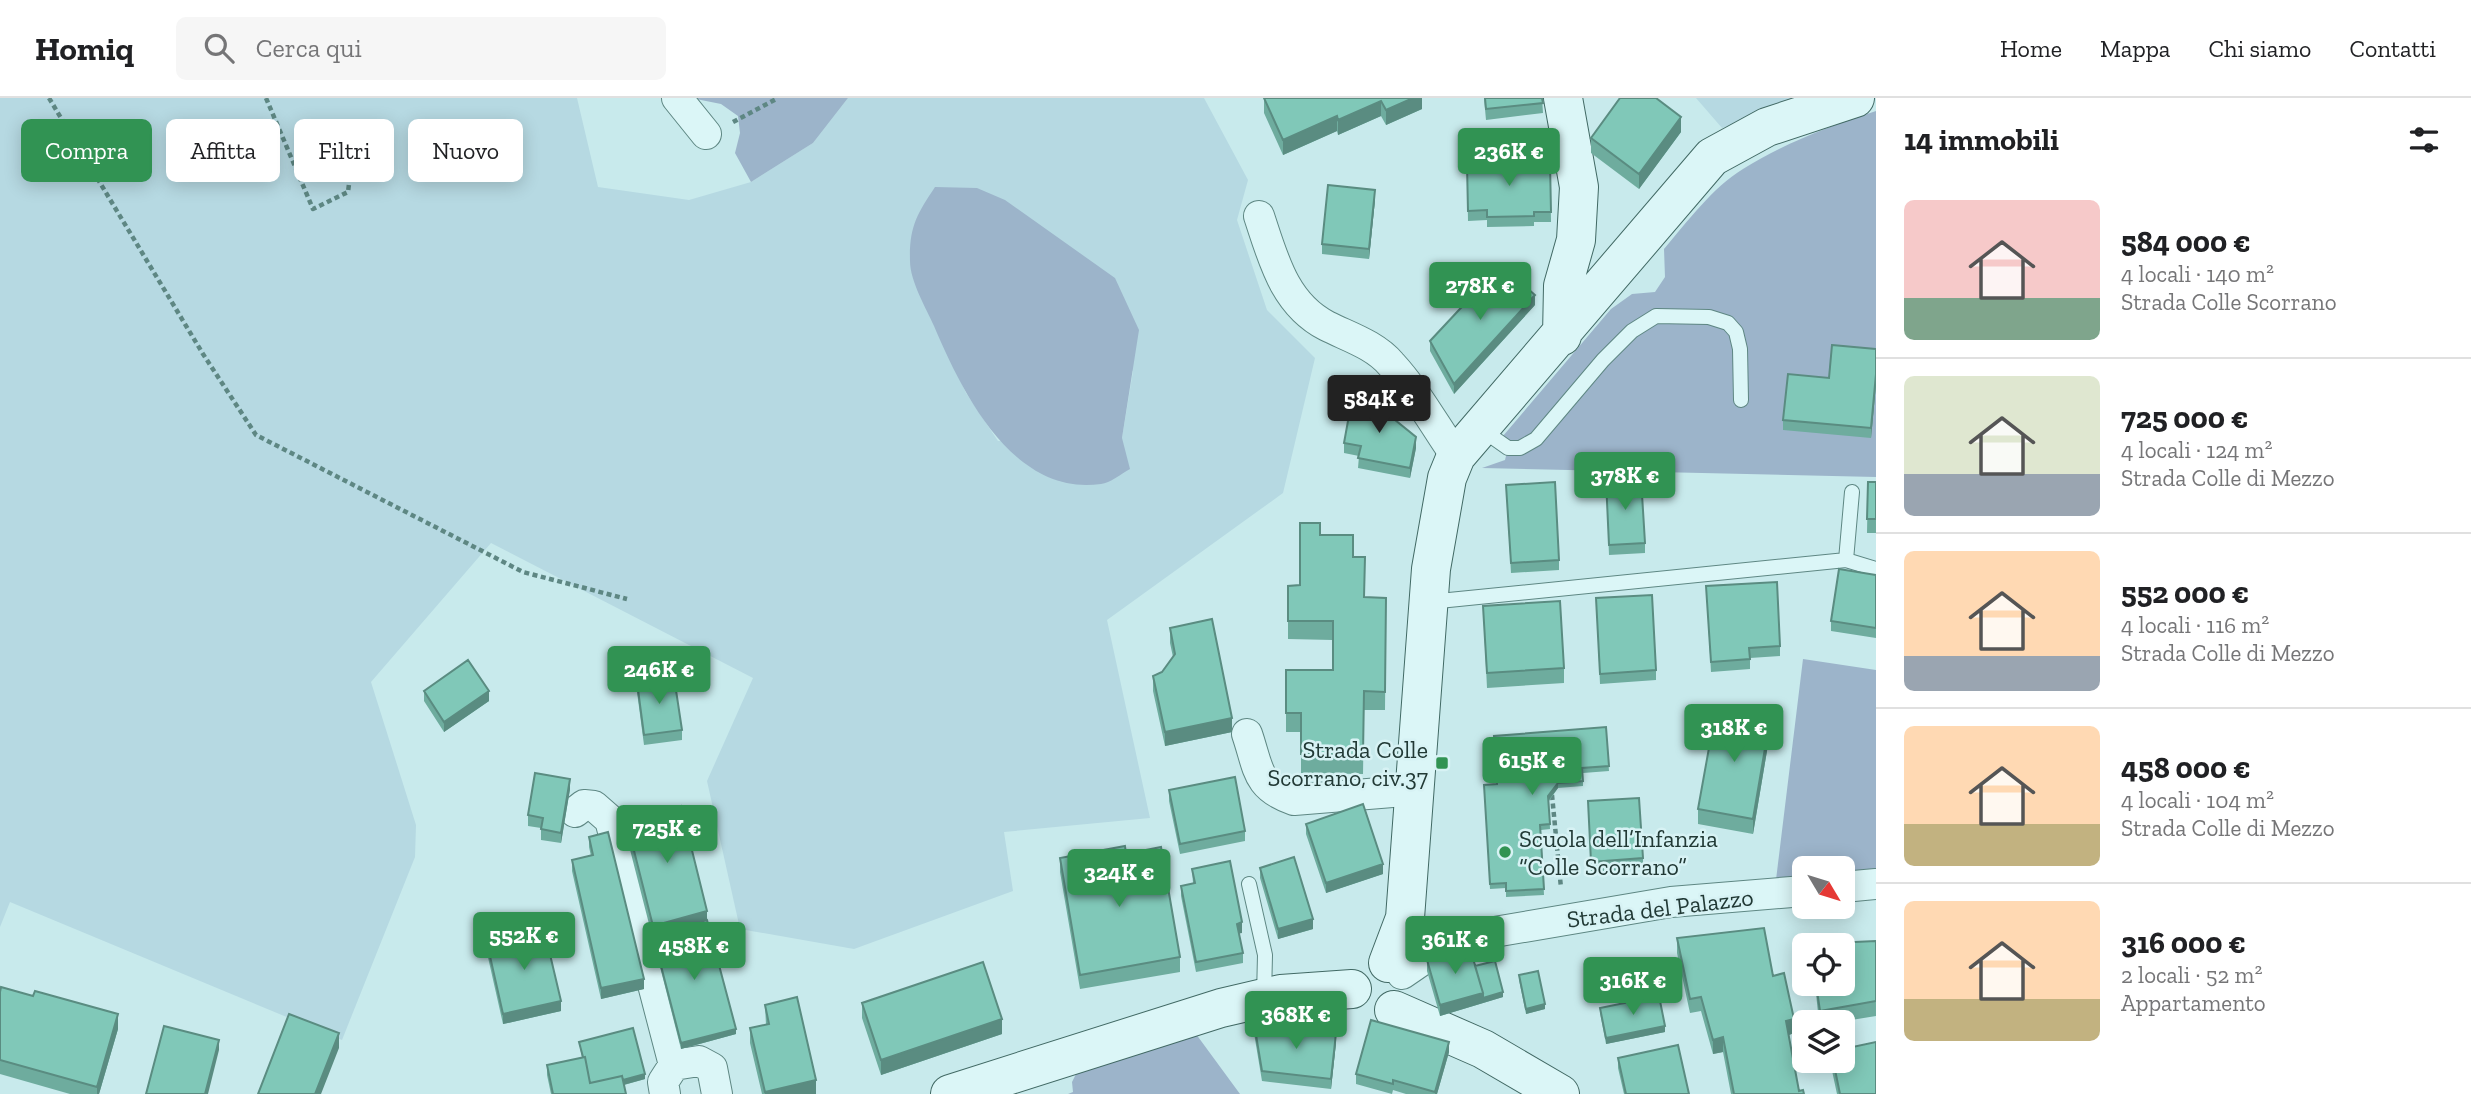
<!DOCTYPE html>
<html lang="it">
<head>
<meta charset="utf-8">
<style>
	:root { --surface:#fff; --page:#f6f6f6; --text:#202124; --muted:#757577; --line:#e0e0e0; --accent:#319353 }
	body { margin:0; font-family:"Zilla Slab",serif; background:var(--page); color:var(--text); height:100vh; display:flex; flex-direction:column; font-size:26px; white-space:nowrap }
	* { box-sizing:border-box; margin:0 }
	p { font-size:23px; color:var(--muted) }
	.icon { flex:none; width:38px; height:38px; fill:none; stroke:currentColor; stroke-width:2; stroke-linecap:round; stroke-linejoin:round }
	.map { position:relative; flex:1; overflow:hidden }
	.details { display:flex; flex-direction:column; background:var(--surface); width:595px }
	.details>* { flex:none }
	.top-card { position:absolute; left:21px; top:21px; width:665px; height:63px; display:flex; gap:14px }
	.needle { width:46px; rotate:128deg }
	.fabs { position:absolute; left:1792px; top:758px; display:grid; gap:14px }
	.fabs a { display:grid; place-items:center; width:63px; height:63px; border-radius:10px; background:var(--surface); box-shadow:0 4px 18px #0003; font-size:35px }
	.price { position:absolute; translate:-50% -60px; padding:0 16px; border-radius:7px; background:var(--accent); color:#fff; font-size:23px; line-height:46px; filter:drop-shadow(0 2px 4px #0008) }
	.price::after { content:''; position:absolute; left:50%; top:42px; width:21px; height:16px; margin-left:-10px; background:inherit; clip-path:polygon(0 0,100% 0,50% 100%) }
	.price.active { background:#222; color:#fff }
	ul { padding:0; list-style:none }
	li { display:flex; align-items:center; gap:21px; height:175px; padding:0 28px }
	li+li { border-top:2px solid var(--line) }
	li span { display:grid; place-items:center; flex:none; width:196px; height:140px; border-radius:10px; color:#555 }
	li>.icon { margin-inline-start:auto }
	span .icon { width:84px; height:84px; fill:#fffc; stroke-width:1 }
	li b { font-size:30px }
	h2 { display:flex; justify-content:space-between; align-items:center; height:84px; padding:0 28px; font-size:30px }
	.tag { padding:0 24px; border-radius:10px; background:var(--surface); box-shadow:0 4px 18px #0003; font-size:24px; line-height:63px }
	.tag.active { background:var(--accent); color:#fff }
	header { display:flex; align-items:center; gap:42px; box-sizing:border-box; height:98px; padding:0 35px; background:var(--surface); border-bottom:2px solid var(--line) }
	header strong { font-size:33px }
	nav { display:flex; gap:38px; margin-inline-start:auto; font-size:24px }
	.search { width:490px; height:63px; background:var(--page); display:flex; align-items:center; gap:18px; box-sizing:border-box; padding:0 24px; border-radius:10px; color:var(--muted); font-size:26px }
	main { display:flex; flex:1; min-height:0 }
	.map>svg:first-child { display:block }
	.farmland { fill:#b6d9e2; fill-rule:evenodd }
	.green { fill:#9cb4ca }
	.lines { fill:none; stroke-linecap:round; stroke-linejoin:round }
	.lane-casing { stroke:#5e8783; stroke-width:16 }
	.street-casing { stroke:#5e8783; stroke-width:32 }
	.secondary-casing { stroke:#416964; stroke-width:40 }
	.path { stroke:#5e8783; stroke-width:4.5; stroke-dasharray:5 3.5; stroke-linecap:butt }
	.lane { stroke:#dbf6f7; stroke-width:14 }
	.street { stroke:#dbf6f7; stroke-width:30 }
	.secondary { stroke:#dbf6f7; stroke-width:38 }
	.wall { fill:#6eac9e }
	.shaded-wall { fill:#5a8c81 }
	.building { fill:#80c8b8; stroke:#5a8c81; stroke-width:2 }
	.poi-dot { fill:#319353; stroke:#d7f2f4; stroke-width:2.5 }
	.labels { text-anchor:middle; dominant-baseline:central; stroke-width:5; stroke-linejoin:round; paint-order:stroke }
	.poi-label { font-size:24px; fill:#213935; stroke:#d7f2f4; text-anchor:end }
	.street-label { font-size:24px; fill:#213935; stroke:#d7f2f4 }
</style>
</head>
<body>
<header>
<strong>Homiq</strong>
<div class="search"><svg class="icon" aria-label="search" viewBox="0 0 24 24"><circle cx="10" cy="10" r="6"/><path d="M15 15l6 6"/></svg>Cerca qui</div>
<nav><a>Home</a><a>Mappa</a><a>Chi siamo</a><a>Contatti</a></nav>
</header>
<main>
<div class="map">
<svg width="1876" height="996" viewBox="0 0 1876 996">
	<rect width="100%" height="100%" fill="#c8eaec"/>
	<path class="farmland" d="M0,0H577L598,89L689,102L751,84L813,45L848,0H1204L1248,82L1237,122L1267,212L1315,260L1283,395L1107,522L1150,720L1004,734L1013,793L854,851L740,831L707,683L753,580L491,445L371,584L416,727L415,759L342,942L10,804L0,829ZM924,205L1133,273L1122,340L998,343L966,295Z
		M1696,0H1801L1722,30Z"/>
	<path class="green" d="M691,0H848L813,45L751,84L735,55L740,35L738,18L721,6Z
		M1876,13V379L1482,370L1505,362L1508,350L1503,338L1611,211L1632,196L1655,194L1665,179L1664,151C1688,123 1712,90 1743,71C1785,45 1830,28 1876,13Z
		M935,89L977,90L1005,102L1115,180L1139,232L1122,340L1130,371C1121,376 1110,385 1101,386C1013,399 962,294 934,228C926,210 910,183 910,163C909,129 917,116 935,89Z
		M1803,561L1876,572V784L1843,786V770H1804V788L1775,790Z
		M1196,936L1240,996H1068L1073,994L1072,984L1077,974Z"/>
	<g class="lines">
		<g class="lane-casing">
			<path id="lane" d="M1481,331L1508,350H1520L1536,341L1603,262L1632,233L1656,218L1709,219L1728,225L1736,234L1740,251L1741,302
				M1846,462L1852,394
				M1429,504L1846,462L1876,471
				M1249,786L1265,857L1264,898"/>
		</g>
		<g class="street-casing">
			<path id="street" d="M677,0L706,36
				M1259,118C1273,160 1284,206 1327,228C1349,239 1375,247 1391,266C1416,293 1435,328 1456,358
				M1247,636C1259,671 1256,689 1294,702L1417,692
				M575,714L584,707L594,708L610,722L674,967
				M1843,789L1876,786
				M1402,876L1453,841L1671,804L1804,793
				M665,996L663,984L674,967L699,963L712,970L717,996"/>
		</g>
		<g class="secondary-casing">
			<path id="secondary" d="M1562,238L1563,188L1576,142L1579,89L1563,0
				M1388,865L1405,820L1431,471L1447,380L1456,358L1712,59L1767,29L1855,0
				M1394,912L1483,951L1560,996
				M950,996L1221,910L1281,896L1352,891"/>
		</g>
		<path class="path" d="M49,0L203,256L256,337L523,474L627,501
			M266,0L313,111L348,94L353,54
			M733,24L778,0
			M1552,697L1561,790"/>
		<use href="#lane" class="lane"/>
		<use href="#street" class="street"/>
		<use href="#secondary" class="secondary"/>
	</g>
	<path class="wall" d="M1264,0H1422V11L1386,27L1381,18L1338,37L1337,33L1283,57L1264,15Z
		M1484,0H1542L1543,15L1486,22Z
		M1681,34L1639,91L1591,55V40Z
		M1550,65L1551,124H1534V128L1487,129V122L1468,123L1467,67Z
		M1375,102L1369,161L1322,156V146Z
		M1535,207L1454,296L1430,253V243Z
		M1876,251V286L1871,340L1783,332V322L1829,280Z
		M1344,345L1416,350L1410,380L1358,370L1359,358L1344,355Z
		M1606,382L1645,445V455L1609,457Z
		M1868,384H1876V435H1867Z
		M1506,387L1559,462V472L1511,475Z
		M1320,437L1353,459L1364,499L1386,500L1385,612H1364L1363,676L1301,675V634H1286V572H1333V542L1288,541V488L1300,487Z
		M1876,477V540L1831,533V523Z
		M1706,488L1780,548V558L1750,560V571L1711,574Z
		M1596,500L1656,572V582L1600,586Z
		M1483,508L1564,570V585L1487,590Z
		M1170,530L1232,634L1165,648L1153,593V578L1162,574L1173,559L1170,545Z
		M637,584L682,632V642L644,647L637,594Z
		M424,593L489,603L444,634L424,603Z
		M1606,629L1609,673L1583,675V688L1558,690L1549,703L1550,731L1541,732L1544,797L1506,799V790L1490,791L1484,687L1496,686Z
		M1770,635L1753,736L1698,726V711Z
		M570,691L561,745L541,742V730L528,728V717Z
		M1169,692L1245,733V743L1180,756L1169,703Z
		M1588,703L1643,760V771L1591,774Z
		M626,721L707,822L736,936L681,951L626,736Z
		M1306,726L1383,776L1326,795L1306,736Z
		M589,739L644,891L601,901L572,773V762L591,758L589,749Z
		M1126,756L1180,859V874L1080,891L1060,774V760Z
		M1260,770L1313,831L1278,841L1260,780Z
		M1192,771L1242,835H1239L1243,855V865L1196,874L1181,798V788L1193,785Z
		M1677,840L1773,878L1794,935L1789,937L1799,993L1804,996H1731L1723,954L1713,956L1701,913L1690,915L1677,855Z
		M1876,843V918L1839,924H1819L1815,886H1843Z
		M487,845L561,913L503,926L487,855Z
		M1427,862L1475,868L1503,899L1440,918L1427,873Z
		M1519,877L1545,911L1526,916L1519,882Z
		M0,894L118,931L99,996H70L0,976Z
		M862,905L1002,936L881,977L862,920Z
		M765,907L816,996H762L750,945V930L766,927Z
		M1600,910L1665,934L1606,946L1600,915Z
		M1254,925L1336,945L1331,991L1262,983L1254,935Z
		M579,944L645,981L624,987L626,996H551L547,977V967L582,960Z
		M1449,954L1437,996H1406L1393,992L1392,996L1356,986V976Z
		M1618,960L1689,996H1624L1618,970Z
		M1831,962H1843L1876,996H1837L1831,968Z"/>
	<path class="shaded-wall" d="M1413,0H1422V11L1386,27V12Z
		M1381,3V18L1338,37V22Z
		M1337,18V33L1283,57V42Z
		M1681,19V34L1639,91V76Z
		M1375,92V102L1369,161V151Z
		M1535,197V207L1454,296V286Z
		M1876,276V286L1871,340V330Z
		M1416,339V350L1410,380V370Z
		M489,593V603L444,634V624Z
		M1232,620V634L1165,648V634Z
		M1770,621V635L1753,736V721Z
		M570,681V691L561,745V735Z
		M1558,685V690L1548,703V698Z
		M1383,766V776L1326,795V785Z
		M707,813V827L653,837V828Z
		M1313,821V831L1278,841V831Z
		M1242,824V835L1237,836V826Z
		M644,881V891L601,901V890Z
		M1503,894V899L1440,918V907L1483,895Z
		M561,903V913L503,926V916Z
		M1545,906V911L1526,916V911Z
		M118,916V931L99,996H97V989Z
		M1002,921V936L881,977V962Z
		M1794,921V935L1786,938V923Z
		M1665,928V934L1606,946V940Z
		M736,931V936L681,951V945Z
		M339,935V950L321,996H315Z
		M1336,935V945L1331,991V981Z
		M1723,939V954L1713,956V942Z
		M219,942V952L208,996H205Z
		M1449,944V954L1437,996H1435Z
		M645,976V981L590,996V990Z
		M816,982V996H765V994Z"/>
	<path class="building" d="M1264,0H1413L1386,12L1381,3L1338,22L1337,18L1283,42Z
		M1485,0H1542L1543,5L1486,11Z
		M1620,0H1656L1681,19L1639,76L1591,40Z
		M1530,62V66L1550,65L1551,114H1534V118L1487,119V112L1468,113L1467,67H1487V63Z
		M1328,87L1375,92L1369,151L1322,146Z
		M1501,167L1535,197L1454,286L1430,243Z
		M1832,247L1876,251V276L1871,330L1783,322L1788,276L1829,280Z
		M1352,301L1374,305L1416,339L1410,370L1358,360L1361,348L1344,345Z
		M1641,380L1645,445L1609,447L1606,382Z
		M1555,384L1559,462L1511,465L1506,387Z
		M1868,384H1876V421H1867Z
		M1300,425H1320V437H1353V459H1365L1364,499L1386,500L1385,594L1364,593L1363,657L1301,656V615H1286V572H1333V523H1288V488L1300,487Z
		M1839,471L1876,477V530L1831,523Z
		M1777,484L1780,548L1749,550L1750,561L1711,564L1706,488Z
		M1652,497L1656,572L1600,576L1596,500Z
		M1560,503L1564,570L1487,575L1483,508Z
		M1212,521L1232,620L1165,634L1153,578L1162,574L1175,556L1170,530Z
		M468,562L489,593L444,624L424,593Z
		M674,579L682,632L644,637L637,584Z
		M1716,611L1770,621L1753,721L1698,711Z
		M1606,629L1609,668L1582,670L1583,683L1558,685L1548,698L1550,726L1540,727L1544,791L1506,793V785L1490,786L1484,687L1497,686L1494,638Z
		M535,675L570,681L561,735L541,731L543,720L528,717Z
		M1235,679L1245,733L1180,746L1169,692Z
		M1639,700L1643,760L1591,764L1588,703Z
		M1363,706L1383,766L1326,785L1306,726Z
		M681,708L707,813L653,828L626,721Z
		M608,734L644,881L601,890L572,762L593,757L589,739Z
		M1125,748L1126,756L1161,749L1180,859L1080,877L1060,760Z
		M1294,759L1313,821L1278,831L1260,770Z
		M1230,763L1242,824L1237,826L1243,855L1196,864L1181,788L1195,785L1192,771Z
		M707,822L736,931L681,945L653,837Z
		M1764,830L1773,878L1784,875L1794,921L1786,923L1799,993L1803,992L1804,996H1734L1723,939L1713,942L1701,899L1690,901L1677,840Z
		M544,831L561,903L503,916L487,845Z
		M1876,843V903L1820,913L1816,886H1843V847H1812V846Z
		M1470,850L1483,895L1440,907L1427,862Z
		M1495,863L1503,894L1483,900V895L1475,868Z
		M983,864L1002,921L881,962L862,905Z
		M1538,873L1545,906L1526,911L1519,877Z
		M1,889L33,898L35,893L118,916L97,989L0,962V894Z
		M1659,898L1665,928L1606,940L1600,910Z
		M797,899L816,982L765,994L750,930L769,926L765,907Z
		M289,916L339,935L315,996H258Z
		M1371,922L1449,944L1435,994L1393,982V986L1356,976Z
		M1254,925L1336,935L1331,981L1262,973Z
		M164,928L219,942L205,996H146Z
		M633,930L645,976L623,982L622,978L590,985L585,959H583L579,944Z
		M1876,944V996H1840L1833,962H1843V951Z
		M1678,947L1689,996H1626L1618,960Z
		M585,959L590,985L622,978L626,996H553L547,967Z"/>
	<g class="poi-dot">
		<rect x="1435" y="658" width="14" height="14" rx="3.5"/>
		<circle cx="1505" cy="754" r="7"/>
	</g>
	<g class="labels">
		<g class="poi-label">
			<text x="1428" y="651">Strada Colle<tspan x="1428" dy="28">Scorrano, civ.37</tspan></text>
			<text x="1519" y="740" text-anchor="start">Scuola dell’Infanzia<tspan x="1519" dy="28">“Colle Scorrano”</tspan></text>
		</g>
		<g class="street-label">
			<text transform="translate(1660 810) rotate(-7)">Strada del Palazzo</text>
		</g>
	</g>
</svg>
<div class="fabs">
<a><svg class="needle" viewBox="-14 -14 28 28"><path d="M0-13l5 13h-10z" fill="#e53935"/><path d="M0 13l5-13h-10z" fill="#757577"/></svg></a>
<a><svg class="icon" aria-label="locate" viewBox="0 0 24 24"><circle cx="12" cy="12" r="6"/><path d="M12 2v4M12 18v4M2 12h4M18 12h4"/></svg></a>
<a><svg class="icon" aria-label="layers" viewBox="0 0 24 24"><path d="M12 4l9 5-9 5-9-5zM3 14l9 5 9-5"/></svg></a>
</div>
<b class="price" style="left:1509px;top:90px">236K €</b>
<b class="price" style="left:1480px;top:224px">278K €</b>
<b class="price active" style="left:1379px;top:337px">584K €</b>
<b class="price" style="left:1625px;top:414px">378K €</b>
<b class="price" style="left:659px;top:608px">246K €</b>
<b class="price" style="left:1734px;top:666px">318K €</b>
<b class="price" style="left:1532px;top:699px">615K €</b>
<b class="price" style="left:667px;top:767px">725K €</b>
<b class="price" style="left:1119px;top:811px">324K €</b>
<b class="price" style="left:524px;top:874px">552K €</b>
<b class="price" style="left:1455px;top:878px">361K €</b>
<b class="price" style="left:694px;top:884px">458K €</b>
<b class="price" style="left:1633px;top:919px">316K €</b>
<b class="price" style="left:1296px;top:953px">368K €</b>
<div class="top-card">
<a class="tag active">Compra</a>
<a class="tag">Affitta</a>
<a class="tag">Filtri</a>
<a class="tag">Nuovo</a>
</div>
</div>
<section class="details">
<h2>14 immobili<svg class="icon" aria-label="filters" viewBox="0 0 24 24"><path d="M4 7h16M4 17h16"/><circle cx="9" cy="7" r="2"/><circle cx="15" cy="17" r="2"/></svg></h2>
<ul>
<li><span style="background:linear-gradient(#f6c9c9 70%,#7fa58c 0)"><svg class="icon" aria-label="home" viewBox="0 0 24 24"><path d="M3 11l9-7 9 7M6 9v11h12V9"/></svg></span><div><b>584 000 €</b><p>4 locali · 140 m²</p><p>Strada Colle Scorrano</p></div></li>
<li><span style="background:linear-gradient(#dfe7d0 70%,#9aa5b1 0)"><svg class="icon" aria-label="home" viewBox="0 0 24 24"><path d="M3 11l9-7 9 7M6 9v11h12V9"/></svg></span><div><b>725 000 €</b><p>4 locali · 124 m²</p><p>Strada Colle di Mezzo</p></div></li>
<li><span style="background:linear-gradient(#ffd9b3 75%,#9aa5b1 0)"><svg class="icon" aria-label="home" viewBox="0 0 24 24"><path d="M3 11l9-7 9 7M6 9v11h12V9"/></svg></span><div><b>552 000 €</b><p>4 locali · 116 m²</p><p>Strada Colle di Mezzo</p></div></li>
<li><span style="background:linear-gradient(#ffd9b3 70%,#c2b280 0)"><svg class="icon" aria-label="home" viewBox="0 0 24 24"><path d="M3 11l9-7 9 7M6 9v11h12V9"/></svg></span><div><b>458 000 €</b><p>4 locali · 104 m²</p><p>Strada Colle di Mezzo</p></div></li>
<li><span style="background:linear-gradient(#ffd9b3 70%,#c2b280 0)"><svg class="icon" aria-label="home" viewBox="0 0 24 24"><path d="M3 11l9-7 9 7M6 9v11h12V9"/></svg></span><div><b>316 000 €</b><p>2 locali · 52 m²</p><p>Appartamento</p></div></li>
</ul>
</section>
</main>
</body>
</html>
